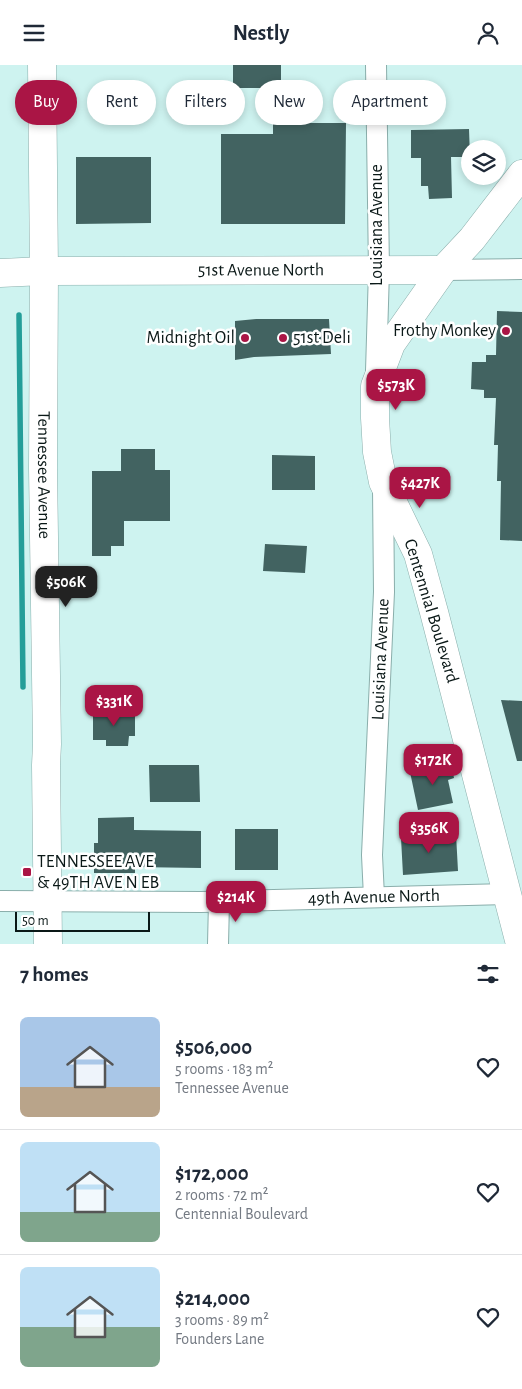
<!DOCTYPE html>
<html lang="en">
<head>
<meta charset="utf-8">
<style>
	:root { --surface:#fff; --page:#f6f6f7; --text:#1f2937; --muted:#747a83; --line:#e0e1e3; --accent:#aa1545 }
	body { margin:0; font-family:"Alegreya Sans",sans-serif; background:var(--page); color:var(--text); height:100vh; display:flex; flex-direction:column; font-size:19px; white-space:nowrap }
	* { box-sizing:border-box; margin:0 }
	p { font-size:16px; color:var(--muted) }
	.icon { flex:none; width:28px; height:28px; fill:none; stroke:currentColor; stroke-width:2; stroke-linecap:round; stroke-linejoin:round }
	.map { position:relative; height:879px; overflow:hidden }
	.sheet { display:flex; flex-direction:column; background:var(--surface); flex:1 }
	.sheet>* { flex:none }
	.banner { position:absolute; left:15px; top:15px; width:492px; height:45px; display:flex; gap:10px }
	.tools { position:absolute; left:461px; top:75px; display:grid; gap:10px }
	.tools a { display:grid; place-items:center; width:45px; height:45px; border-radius:50%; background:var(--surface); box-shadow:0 2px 8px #0003; font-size:25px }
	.scale { position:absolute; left:15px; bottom:12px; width:135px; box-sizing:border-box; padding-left:5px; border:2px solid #0a1817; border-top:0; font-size:14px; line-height:18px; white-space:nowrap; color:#0a1817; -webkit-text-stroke:4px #fff; paint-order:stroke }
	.price { position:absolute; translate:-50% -42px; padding:0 11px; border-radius:10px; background:var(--accent); color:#fff; font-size:16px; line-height:32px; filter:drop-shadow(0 1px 2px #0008) }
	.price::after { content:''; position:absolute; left:50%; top:30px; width:15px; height:11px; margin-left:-8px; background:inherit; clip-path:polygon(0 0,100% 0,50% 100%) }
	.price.active { background:#222; color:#fff }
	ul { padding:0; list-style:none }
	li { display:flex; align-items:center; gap:15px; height:125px; padding:0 20px }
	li+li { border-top:1px solid var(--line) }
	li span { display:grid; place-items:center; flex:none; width:140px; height:100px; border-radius:8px; color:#555 }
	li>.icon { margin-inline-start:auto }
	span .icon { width:60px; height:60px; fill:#fffc; stroke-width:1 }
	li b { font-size:21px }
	h2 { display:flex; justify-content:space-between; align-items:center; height:60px; padding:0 20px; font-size:21px }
	.pill { padding:0 18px; border-radius:22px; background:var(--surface); box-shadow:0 2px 8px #0003; font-size:18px; line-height:45px }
	.pill.active { background:var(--accent); color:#fff }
	header { display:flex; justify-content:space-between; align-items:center; height:65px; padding:0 20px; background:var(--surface); font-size:22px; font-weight:600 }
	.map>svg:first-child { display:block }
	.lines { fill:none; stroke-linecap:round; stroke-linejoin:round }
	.stream { stroke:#249e99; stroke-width:5.5 }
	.building { fill:#426361 }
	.street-casing { stroke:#8aaeab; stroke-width:22 }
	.secondary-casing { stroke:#8aaeab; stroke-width:29 }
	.primary-casing { stroke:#8aaeab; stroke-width:29 }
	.street { stroke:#fff; stroke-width:20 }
	.secondary { stroke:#fff; stroke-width:28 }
	.primary { stroke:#fff; stroke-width:28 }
	.poi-dot { fill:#aa1545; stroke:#fff; stroke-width:2 }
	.labels { text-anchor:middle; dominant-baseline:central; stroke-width:5; stroke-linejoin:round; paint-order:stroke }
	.street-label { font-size:18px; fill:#0a1817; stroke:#fff }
	.poi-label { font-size:18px; fill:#0a1817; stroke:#fff; text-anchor:end }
</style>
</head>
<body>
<header><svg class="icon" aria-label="menu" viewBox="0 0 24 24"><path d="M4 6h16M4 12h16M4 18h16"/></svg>Nestly<svg class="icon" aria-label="person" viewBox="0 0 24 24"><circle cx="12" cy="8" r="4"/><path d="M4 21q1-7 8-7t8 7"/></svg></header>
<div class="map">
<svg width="522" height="879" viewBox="0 0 522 879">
	<rect width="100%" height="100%" fill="#cef3f0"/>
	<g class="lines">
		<path class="stream" d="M19,250L23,622"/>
	</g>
	<path class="building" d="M233,0H281V23H233Z
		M273,58H346L345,159H221V69H273Z
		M469,64L470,92H451L452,133L429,134L428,121H421V93H411V65Z
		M76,92H151V158L76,159Z
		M497,246L522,247V476L500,475L501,416H497L498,380H494L496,333H484V325L471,324L472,297H486V290H496Z
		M256,254H329L331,289L254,292L235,295V256Z
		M121,384H155V405H170V456H124V481H111V491H92V406H121Z
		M272,390L315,391V425H272Z
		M265,479L307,481L305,508L263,506Z
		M501,635L522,636V696H517Z
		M93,646H135V671H129L128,681H106V675H93Z
		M451,698L454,713L448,715L453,738L418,745L410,707Z
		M149,700H199L200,737H150Z
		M134,752V765L201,766V803L135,802V808H94V778H98V753Z
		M235,764H278V805H235Z
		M456,769L458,806L403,810L401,773Z"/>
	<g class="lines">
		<g class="street-casing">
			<g id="street">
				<path d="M443,205L522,204"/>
				<path d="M376,306L379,205L376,0"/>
				<path id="s1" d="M374,832L372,790L384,527L383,422"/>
				<path id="s2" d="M0,836L201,837L507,829"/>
				<path d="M218,879L219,837"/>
			</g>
		</g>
		<g class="secondary-casing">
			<g id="secondary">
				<path id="s3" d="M42,0L44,206L43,403L47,679L46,700L48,879"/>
				<path d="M520,879L434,547L418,489L383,417L377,387L375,353V321L391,279L443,205L472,174L522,109"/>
			</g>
		</g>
		<g class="primary-casing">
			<g id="primary">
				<path id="s4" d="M0,208L44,206L443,205"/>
			</g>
		</g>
		<use href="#street" class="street"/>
		<use href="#secondary" class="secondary"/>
		<use href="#primary" class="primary"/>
	</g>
	<g class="poi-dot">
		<circle cx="506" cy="266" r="5"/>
		<circle cx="245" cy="273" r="5"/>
		<circle cx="283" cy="273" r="5"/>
		<rect x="22" y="802" width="10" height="10" rx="2.5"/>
	</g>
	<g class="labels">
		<g class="street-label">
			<text transform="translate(377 160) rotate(-90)">Louisiana Avenue</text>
			<text stroke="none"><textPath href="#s4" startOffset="261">51st Avenue North</textPath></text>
			<text stroke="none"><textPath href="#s3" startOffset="410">Tennessee Avenue</textPath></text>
			<text transform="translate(431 546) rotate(73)">Centennial Boulevard</text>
			<text stroke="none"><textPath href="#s1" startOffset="238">Louisiana Avenue</textPath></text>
			<text stroke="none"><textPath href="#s2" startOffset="374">49th Avenue North</textPath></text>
		</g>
		<g class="poi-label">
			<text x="496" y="266">Frothy Monkey</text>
			<text x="235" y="273">Midnight Oil</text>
			<text x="293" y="273" text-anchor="start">51st Deli</text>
			<text x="37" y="797" text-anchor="start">TENNESSEE AVE<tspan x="37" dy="21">&amp; 49TH AVE N EB</tspan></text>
		</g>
	</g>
</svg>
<div class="tools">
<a><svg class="icon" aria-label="layers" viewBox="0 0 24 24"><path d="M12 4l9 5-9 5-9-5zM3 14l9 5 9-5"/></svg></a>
</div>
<div class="scale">50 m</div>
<b class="price" style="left:396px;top:346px">$573K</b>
<b class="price" style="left:420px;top:444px">$427K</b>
<b class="price active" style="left:66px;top:543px">$506K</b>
<b class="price" style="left:114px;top:662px">$331K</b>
<b class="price" style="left:433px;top:721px">$172K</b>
<b class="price" style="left:429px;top:789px">$356K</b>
<b class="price" style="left:236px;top:858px">$214K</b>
<div class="banner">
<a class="pill active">Buy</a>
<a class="pill">Rent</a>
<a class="pill">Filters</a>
<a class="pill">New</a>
<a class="pill">Apartment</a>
</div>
</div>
<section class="sheet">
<h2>7 homes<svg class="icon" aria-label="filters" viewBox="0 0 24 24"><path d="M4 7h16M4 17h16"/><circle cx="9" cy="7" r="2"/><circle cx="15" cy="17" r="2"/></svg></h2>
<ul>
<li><span style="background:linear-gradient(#a9c7e8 70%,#b9a48a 0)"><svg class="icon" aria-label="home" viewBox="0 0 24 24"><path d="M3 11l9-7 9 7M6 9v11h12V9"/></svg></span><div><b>$506,000</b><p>5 rooms · 183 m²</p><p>Tennessee Avenue</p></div><svg class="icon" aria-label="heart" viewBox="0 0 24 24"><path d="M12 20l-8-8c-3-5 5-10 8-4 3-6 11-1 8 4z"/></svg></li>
<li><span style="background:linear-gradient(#bfe0f5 70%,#7fa58c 0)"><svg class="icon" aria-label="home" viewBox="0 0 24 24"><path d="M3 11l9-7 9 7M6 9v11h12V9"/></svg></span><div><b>$172,000</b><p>2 rooms · 72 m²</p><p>Centennial Boulevard</p></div><svg class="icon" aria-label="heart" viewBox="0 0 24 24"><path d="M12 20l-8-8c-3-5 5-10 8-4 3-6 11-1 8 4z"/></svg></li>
<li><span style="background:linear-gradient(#bfe0f5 60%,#7fa58c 0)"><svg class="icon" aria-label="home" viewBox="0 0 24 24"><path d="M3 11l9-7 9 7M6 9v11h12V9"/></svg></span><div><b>$214,000</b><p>3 rooms · 89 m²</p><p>Founders Lane</p></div><svg class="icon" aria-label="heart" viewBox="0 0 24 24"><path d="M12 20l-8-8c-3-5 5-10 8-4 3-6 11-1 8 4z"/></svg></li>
</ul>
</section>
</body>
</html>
